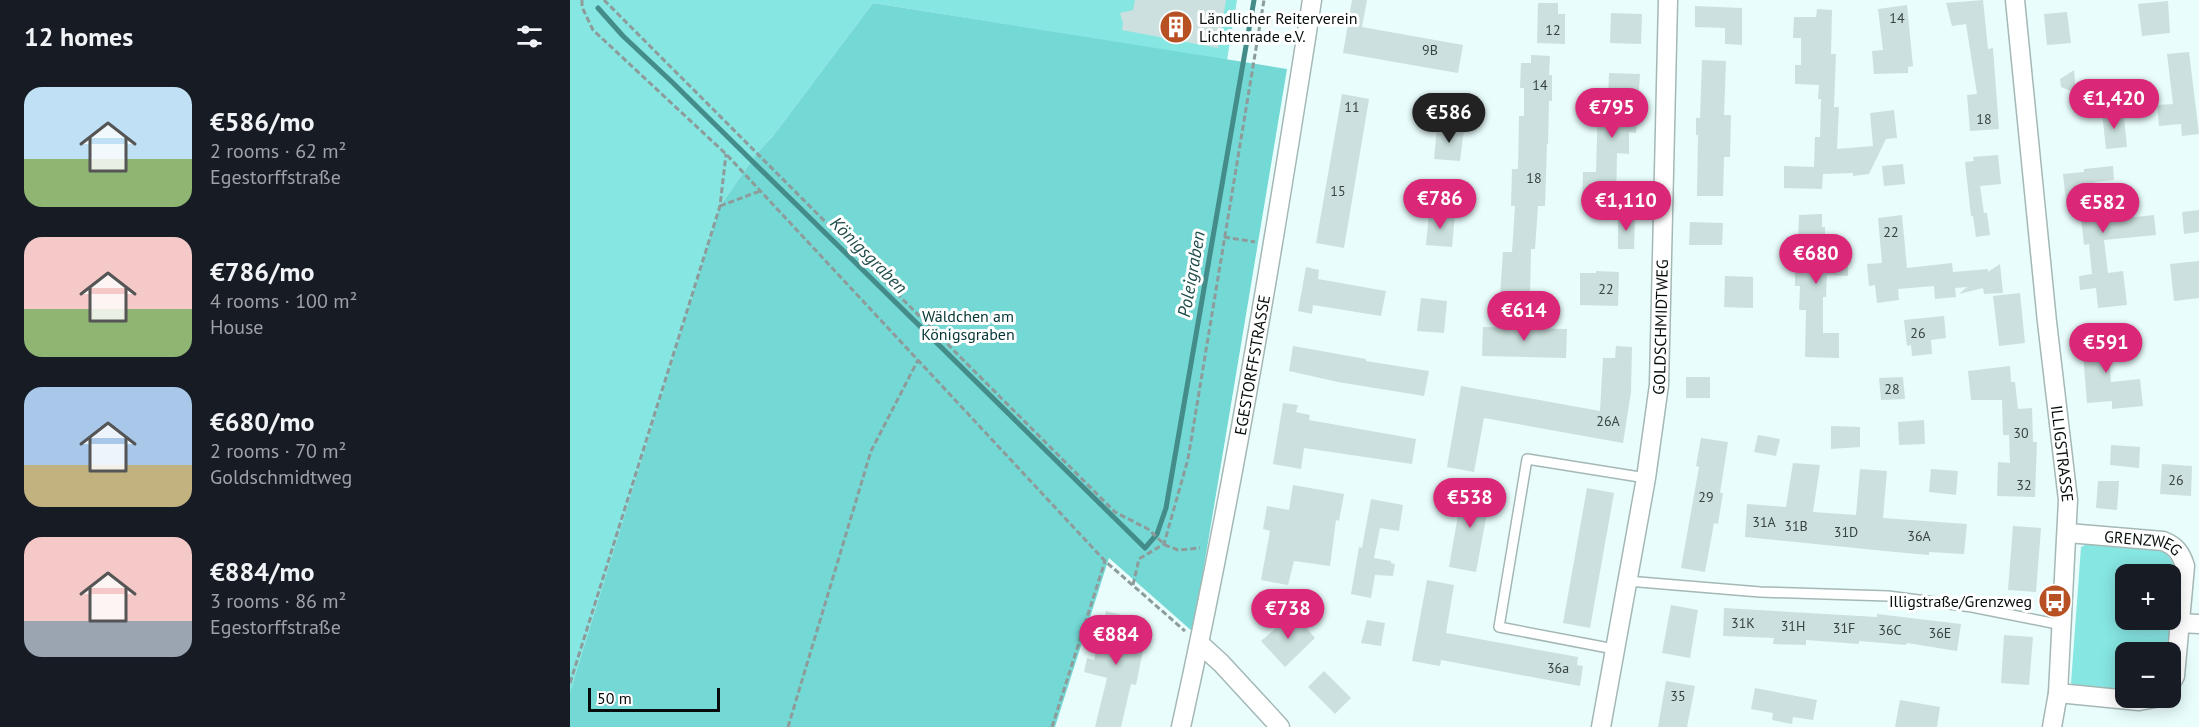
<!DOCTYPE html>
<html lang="en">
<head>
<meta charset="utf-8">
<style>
	:root { --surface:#171b24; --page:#242831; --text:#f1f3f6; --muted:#9ea1a6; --accent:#db2777 }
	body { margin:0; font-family:"PT Sans",sans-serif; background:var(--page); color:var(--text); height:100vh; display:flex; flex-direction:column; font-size:22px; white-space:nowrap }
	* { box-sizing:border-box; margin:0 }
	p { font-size:20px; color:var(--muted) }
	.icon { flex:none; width:33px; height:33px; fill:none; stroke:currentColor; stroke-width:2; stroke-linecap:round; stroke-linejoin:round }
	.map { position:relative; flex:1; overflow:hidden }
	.drawer { display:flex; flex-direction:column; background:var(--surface); width:570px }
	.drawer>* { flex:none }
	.buttons { position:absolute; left:1545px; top:564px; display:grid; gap:12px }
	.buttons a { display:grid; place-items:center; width:66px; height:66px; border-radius:12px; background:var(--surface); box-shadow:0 3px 15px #0003; font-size:30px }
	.scale { position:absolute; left:18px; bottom:15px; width:132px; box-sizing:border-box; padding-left:6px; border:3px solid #070d0d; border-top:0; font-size:16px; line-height:21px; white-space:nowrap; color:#070d0d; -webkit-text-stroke:4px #fff; paint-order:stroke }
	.price { position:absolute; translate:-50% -51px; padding:0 14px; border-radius:21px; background:var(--accent); color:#fff; font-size:20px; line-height:39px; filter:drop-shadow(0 2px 3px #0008) }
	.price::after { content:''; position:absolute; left:50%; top:36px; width:18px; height:14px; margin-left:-9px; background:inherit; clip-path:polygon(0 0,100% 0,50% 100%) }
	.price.selected { background:#222; color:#fff }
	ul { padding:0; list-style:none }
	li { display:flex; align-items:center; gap:18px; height:150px; padding:0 24px }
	li span { display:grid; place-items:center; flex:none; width:168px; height:120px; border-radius:18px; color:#555 }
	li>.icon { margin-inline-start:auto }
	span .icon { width:72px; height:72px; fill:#fffc; stroke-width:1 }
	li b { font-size:26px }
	h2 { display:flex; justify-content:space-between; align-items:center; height:72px; padding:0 24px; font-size:26px }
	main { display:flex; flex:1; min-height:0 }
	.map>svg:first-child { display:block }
	.green { fill:#86e6e2; fill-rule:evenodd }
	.forest { fill:#74d8d4 }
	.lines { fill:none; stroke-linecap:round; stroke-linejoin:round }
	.stream { stroke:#448c8a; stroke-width:5 }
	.building { fill:#cce1df }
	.lane-casing { stroke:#a4b8b6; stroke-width:12 }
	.street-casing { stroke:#a4b8b6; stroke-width:21 }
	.path { stroke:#8d9c9b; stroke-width:3; stroke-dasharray:6 3; stroke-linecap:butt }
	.lane { stroke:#fff; stroke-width:9 }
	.street { stroke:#fff; stroke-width:18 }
	.labels { text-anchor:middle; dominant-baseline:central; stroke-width:6; stroke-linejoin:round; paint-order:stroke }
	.number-label { font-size:14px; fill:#384242 }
	.poi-label { font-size:16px; fill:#070d0d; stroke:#fff; text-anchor:start }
	.park-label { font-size:16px; fill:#023533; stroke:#fff }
	.street-label { font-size:16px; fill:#070d0d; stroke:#fff }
	.water-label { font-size:18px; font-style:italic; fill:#1d4b49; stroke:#fff }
</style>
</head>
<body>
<main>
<section class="drawer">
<h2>12 homes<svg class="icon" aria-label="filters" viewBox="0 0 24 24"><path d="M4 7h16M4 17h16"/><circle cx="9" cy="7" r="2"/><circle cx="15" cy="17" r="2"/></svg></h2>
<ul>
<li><span style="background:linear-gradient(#bfe0f5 60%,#8fb573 0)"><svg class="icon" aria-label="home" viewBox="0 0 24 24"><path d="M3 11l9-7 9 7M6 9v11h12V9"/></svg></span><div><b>€586/mo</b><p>2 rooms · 62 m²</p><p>Egestorffstraße</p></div></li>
<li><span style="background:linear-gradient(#f6c9c9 60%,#8fb573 0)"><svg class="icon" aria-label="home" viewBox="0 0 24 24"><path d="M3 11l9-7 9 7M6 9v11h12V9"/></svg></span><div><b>€786/mo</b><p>4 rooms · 100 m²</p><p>House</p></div></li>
<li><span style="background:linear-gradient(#a9c7e8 65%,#c2b280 0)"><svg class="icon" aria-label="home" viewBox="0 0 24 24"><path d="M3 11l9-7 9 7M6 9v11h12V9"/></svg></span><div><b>€680/mo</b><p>2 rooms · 70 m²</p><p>Goldschmidtweg</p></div></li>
<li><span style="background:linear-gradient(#f6c9c9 70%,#9aa5b1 0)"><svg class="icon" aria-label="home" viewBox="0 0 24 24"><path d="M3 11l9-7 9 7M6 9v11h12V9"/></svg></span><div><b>€884/mo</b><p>3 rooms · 86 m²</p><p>Egestorffstraße</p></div></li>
</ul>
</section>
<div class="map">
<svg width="1629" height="727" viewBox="0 0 1629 727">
	<rect width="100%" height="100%" fill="#e8fdfc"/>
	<path class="green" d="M0,0H667L657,60L303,3L203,136L187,153L150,206L0,692Z
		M1519,543C1536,544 1580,544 1592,550C1600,555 1603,563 1605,570L1598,652H1556L1555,691L1504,686L1501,683L1511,547ZM1556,574H1600V620H1556Z"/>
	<path class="forest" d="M303,3L717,69L623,632L539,558L485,727H0V692L150,206L187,153L203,136Z"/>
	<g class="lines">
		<path class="stream" d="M28,8L53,36L103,83L575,548L587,534L596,508L684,0"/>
	</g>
	<path class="building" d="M565,0H656L648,48L552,30L553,23L550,13L563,10Z
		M782,0H797L792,27L893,45L888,73L773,53Z
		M1413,0L1418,49L1423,48L1429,129L1400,131L1397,95L1407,94L1396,24L1382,26L1376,3Z
		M1598,1L1600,33L1572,36L1568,4Z
		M968,3H988V14H995V44L967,43Z
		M1337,5L1343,66L1338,67V73L1304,74L1302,51L1313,50L1308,9Z
		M1125,6L1172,8V45L1155,44V28L1125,27Z
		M1247,9L1262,10L1261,54H1266L1264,107H1269L1267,149L1303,146L1300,113L1324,110L1327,138L1316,139L1299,174L1283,176V173L1253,174L1252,189L1214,188V166L1244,167L1245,137H1250L1251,99H1248L1249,85L1225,84V65H1231V38H1223L1224,17H1246Z
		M1497,12L1501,43L1477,45L1474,14Z
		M1041,13L1072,14L1071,44L1040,43Z
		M1619,52L1629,134L1612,136L1611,124L1589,126L1587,105L1603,104L1597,54Z
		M961,55L980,56L979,75H982V101H979L978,144H977L975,206H968L965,249H961L960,296L930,295L933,252H942L945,206H941L942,169H948L949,116H954V88H950L951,63H961Z
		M1132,60L1156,61L1154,115H1161L1160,157H1154L1153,196H1127L1128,135H1126V118H1130Z
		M1504,70L1506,93L1491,87L1490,79Z
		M1039,73L1070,74L1066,133L1059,132V154L1047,153L1046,207L1012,206L1013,172H1026L1028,102H1038Z
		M772,94L799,99L774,248L746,243Z
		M1546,110L1547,118H1554L1557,147L1536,149L1532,112Z
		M867,126L894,129L890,161L864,159Z
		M1428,155L1431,184L1410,186L1414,213H1417L1420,235L1406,237L1403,216H1401L1395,162L1404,161L1403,157Z
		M1333,164L1335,184L1314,186L1312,166Z
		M1543,166L1544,180L1525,182L1529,221L1584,215L1586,235L1534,240L1538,273L1553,271L1557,305L1528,308L1526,288L1510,290L1509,276L1522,274L1519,244L1514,245L1509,200L1496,202L1493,174L1514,172V169Z
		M1629,210V232L1614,234L1612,212Z
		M859,212L885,215L882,247L856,245Z
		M1252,214V227H1255V257L1278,258V276L1257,275L1256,297H1253V333H1269V358L1235,357L1236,310H1229L1230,286H1225V273H1227L1229,215Z
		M1332,215L1337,268L1382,263L1383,272L1418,269V272L1430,264L1433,293L1414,294L1413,288L1389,294L1397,287L1385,288L1386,297L1365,299L1364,286L1328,289L1329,300L1307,303L1305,285L1299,286L1297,264L1312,263L1308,218Z
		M1048,216H1065L1064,249H1048Z
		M1120,222L1153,223L1152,245H1119Z
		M1629,261V298L1604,301L1600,264Z
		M736,267L749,270L748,279L816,291L811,316L743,305L742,314L728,311Z
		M1026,271L1049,272L1048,306L1010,305V273H1026Z
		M1155,276L1183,277V308L1154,307Z
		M1450,293L1455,343L1429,346L1423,296Z
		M851,298L877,301L874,333L847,331Z
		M1374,316L1376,338L1361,340L1362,354L1342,356L1341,345L1337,346L1334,320Z
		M913,327L997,329L996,358L912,356Z
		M1536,327L1541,382L1570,379L1573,406L1542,409V401L1517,403L1511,330Z
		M723,346L796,359V361L859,371L854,396L768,382L719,371Z
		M1046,346L1062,347L1061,392L1053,443L914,418L904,472L877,467L891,386L1030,411L1033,358H1045Z
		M1440,366L1441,382H1445L1448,409L1462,408L1463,442H1467L1465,497L1427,496L1428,462L1440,463L1439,435H1433L1432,400H1401L1398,371Z
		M1116,377H1140V398H1116Z
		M1333,377L1335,399L1311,400L1309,378Z
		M713,403L728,405L726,412L740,415L739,420L846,439L842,464L734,448L731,469L703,464Z
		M1354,420L1355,444L1329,445L1328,422Z
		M1261,426L1290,427V447L1261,449Z
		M1188,435L1210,439L1206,456L1184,452Z
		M1131,438L1158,442L1150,493H1153L1148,524L1144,523L1135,572L1111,568L1129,467L1126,466Z
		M1541,445L1570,447L1569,468L1540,465Z
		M1223,463L1250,465L1243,512L1286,515L1290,469L1317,471L1313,518L1397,524L1394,554L1359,552V555L1325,552L1175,537L1177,504L1216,507Z
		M1592,464L1622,466L1621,496L1590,494Z
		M1361,469L1388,471L1386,495L1359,492Z
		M1528,481H1549L1547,510L1526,508Z
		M723,485L774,494L769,521L766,520L760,566L724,561L718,585L691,580L700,531L693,529L697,506L719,510Z
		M893,486L921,491L906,572L879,567Z
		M1017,488L1044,493L1020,628L993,623Z
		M801,499L833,505L829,531L810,528L804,558L821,561V563L825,564L823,576L805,575L801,598L781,594L789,547L792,548Z
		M1443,526L1471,528L1466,592L1438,590Z
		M857,580L884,585L876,633L1008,657L1007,665L1013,666L1010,686L871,660L870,666L842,661Z
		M1101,605L1128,610L1120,658L1092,653Z
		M1154,608L1307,617V614L1391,624L1387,651L1337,643L1336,645L1289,641V644L1236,640V645L1203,644L1204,638L1153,636Z
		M536,611L564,618L561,632L576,635L566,685L561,684L551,727H525L537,678L514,672L517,658L524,660Z
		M723,613L745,638L715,667L691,641Z
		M797,620L815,623L811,646L791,643Z
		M1434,635L1463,637L1459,685L1431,683Z
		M754,671L781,698L765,714L738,687Z
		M1096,681L1125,686L1117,727H1088Z
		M1185,688L1247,700L1243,720L1223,717L1222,724L1202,720L1203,713L1181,709Z
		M1330,700L1370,707L1367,727H1325Z"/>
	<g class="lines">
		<g class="lane-casing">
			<path id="lane" d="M1057,581L1190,592L1318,596L1402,607L1492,625
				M1044,649L929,627L957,459L1076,478"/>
		</g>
		<g class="street-casing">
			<g id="street">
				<path id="s1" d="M1445,0L1477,322L1498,500L1488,693L1482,727"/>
				<path id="s2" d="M1498,533L1593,541C1606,546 1611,553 1615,566L1605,676L1600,685"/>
				<path d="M1609,623L1629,624"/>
				<path d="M630,644L651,663L710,727"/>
				<path d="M1488,693L1569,701L1585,698"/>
				<path id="s3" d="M611,727C664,487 704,243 742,0"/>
				<path id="s4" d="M1031,727L1076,478L1089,385L1098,0"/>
			</g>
		</g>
		<path class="path" d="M12,0V7L23,30L156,154L535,561L615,631
			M34,0L545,512L578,529L595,545L608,550L630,548
			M150,206L190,191
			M654,237L685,242
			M563,585L569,559L594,544L618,459L694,0
			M0,683L150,206L156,154
			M218,727L301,451L348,360
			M482,727L535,561"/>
		<use href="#lane" class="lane"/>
		<use href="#street" class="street"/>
	</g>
	<defs>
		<g id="building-disc" transform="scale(1.725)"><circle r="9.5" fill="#b75124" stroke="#fff"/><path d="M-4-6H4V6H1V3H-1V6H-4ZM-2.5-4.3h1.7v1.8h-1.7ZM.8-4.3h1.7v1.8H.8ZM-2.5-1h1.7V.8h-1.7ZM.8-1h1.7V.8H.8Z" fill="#fff"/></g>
		<g id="bus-disc" transform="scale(1.725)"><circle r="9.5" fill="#b75124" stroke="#fff"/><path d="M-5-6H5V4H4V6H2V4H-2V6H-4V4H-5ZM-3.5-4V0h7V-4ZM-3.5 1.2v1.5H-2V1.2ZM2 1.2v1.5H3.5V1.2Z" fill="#fff"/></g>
	</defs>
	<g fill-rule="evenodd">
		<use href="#building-disc" x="606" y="27"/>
		<use href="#bus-disc" x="1485" y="601"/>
	</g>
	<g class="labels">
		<g class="number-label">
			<text x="1327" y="18">14</text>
			<text x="983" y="30">12</text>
			<text x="860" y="50">9B</text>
			<text x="970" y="85">14</text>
			<text x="782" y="107">11</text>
			<text x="1414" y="119">18</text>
			<text x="964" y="178">18</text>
			<text x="768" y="191">15</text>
			<text x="1321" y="232">22</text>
			<text x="1036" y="289">22</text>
			<text x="1348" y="333">26</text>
			<text x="1322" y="389">28</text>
			<text x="1038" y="421">26A</text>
			<text x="1451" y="433">30</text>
			<text x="1606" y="480">26</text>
			<text x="1454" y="485">32</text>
			<text x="1136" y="497">29</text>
			<text x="1194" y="522">31A</text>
			<text x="1226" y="526">31B</text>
			<text x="1276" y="532">31D</text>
			<text x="1349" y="536">36A</text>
			<text x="1173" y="623">31K</text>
			<text x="1223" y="626">31H</text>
			<text x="1274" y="628">31F</text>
			<text x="1320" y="630">36C</text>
			<text x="1370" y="633">36E</text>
			<text x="988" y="668">36a</text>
			<text x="1108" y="696">35</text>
		</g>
		<g class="poi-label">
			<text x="629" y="18">Ländlicher Reiterverein<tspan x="629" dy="18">Lichtenrade e.V.</tspan></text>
			<text x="1462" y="601" text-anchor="end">Illigstraße/Grenzweg</text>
		</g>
		<g class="park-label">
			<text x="398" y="316">Wäldchen am<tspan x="398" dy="18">Königsgraben</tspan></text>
		</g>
		<g class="street-label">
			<text stroke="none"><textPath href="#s4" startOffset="405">GOLDSCHMIDTWEG</textPath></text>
			<text stroke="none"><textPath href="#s3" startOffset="369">EGESTORFFSTRASSE</textPath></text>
			<text stroke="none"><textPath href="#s1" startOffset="456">ILLIGSTRASSE</textPath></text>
			<text stroke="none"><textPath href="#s2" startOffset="76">GRENZWEG</textPath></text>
		</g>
		<g class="water-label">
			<text transform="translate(299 255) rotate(45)">Königsgraben</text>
			<text transform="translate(621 274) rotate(-80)">Poleigraben</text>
		</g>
	</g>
</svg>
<div class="buttons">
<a>+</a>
<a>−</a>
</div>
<div class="scale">50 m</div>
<b class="price" style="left:1544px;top:130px">€1,420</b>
<b class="price" style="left:1042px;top:139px">€795</b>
<b class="price selected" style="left:879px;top:144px">€586</b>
<b class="price" style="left:870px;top:230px">€786</b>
<b class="price" style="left:1056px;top:232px">€1,110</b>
<b class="price" style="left:1533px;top:234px">€582</b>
<b class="price" style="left:1246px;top:285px">€680</b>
<b class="price" style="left:954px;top:342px">€614</b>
<b class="price" style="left:1536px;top:374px">€591</b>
<b class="price" style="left:900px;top:529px">€538</b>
<b class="price" style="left:718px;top:640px">€738</b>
<b class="price" style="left:546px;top:666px">€884</b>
</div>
</main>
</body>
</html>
